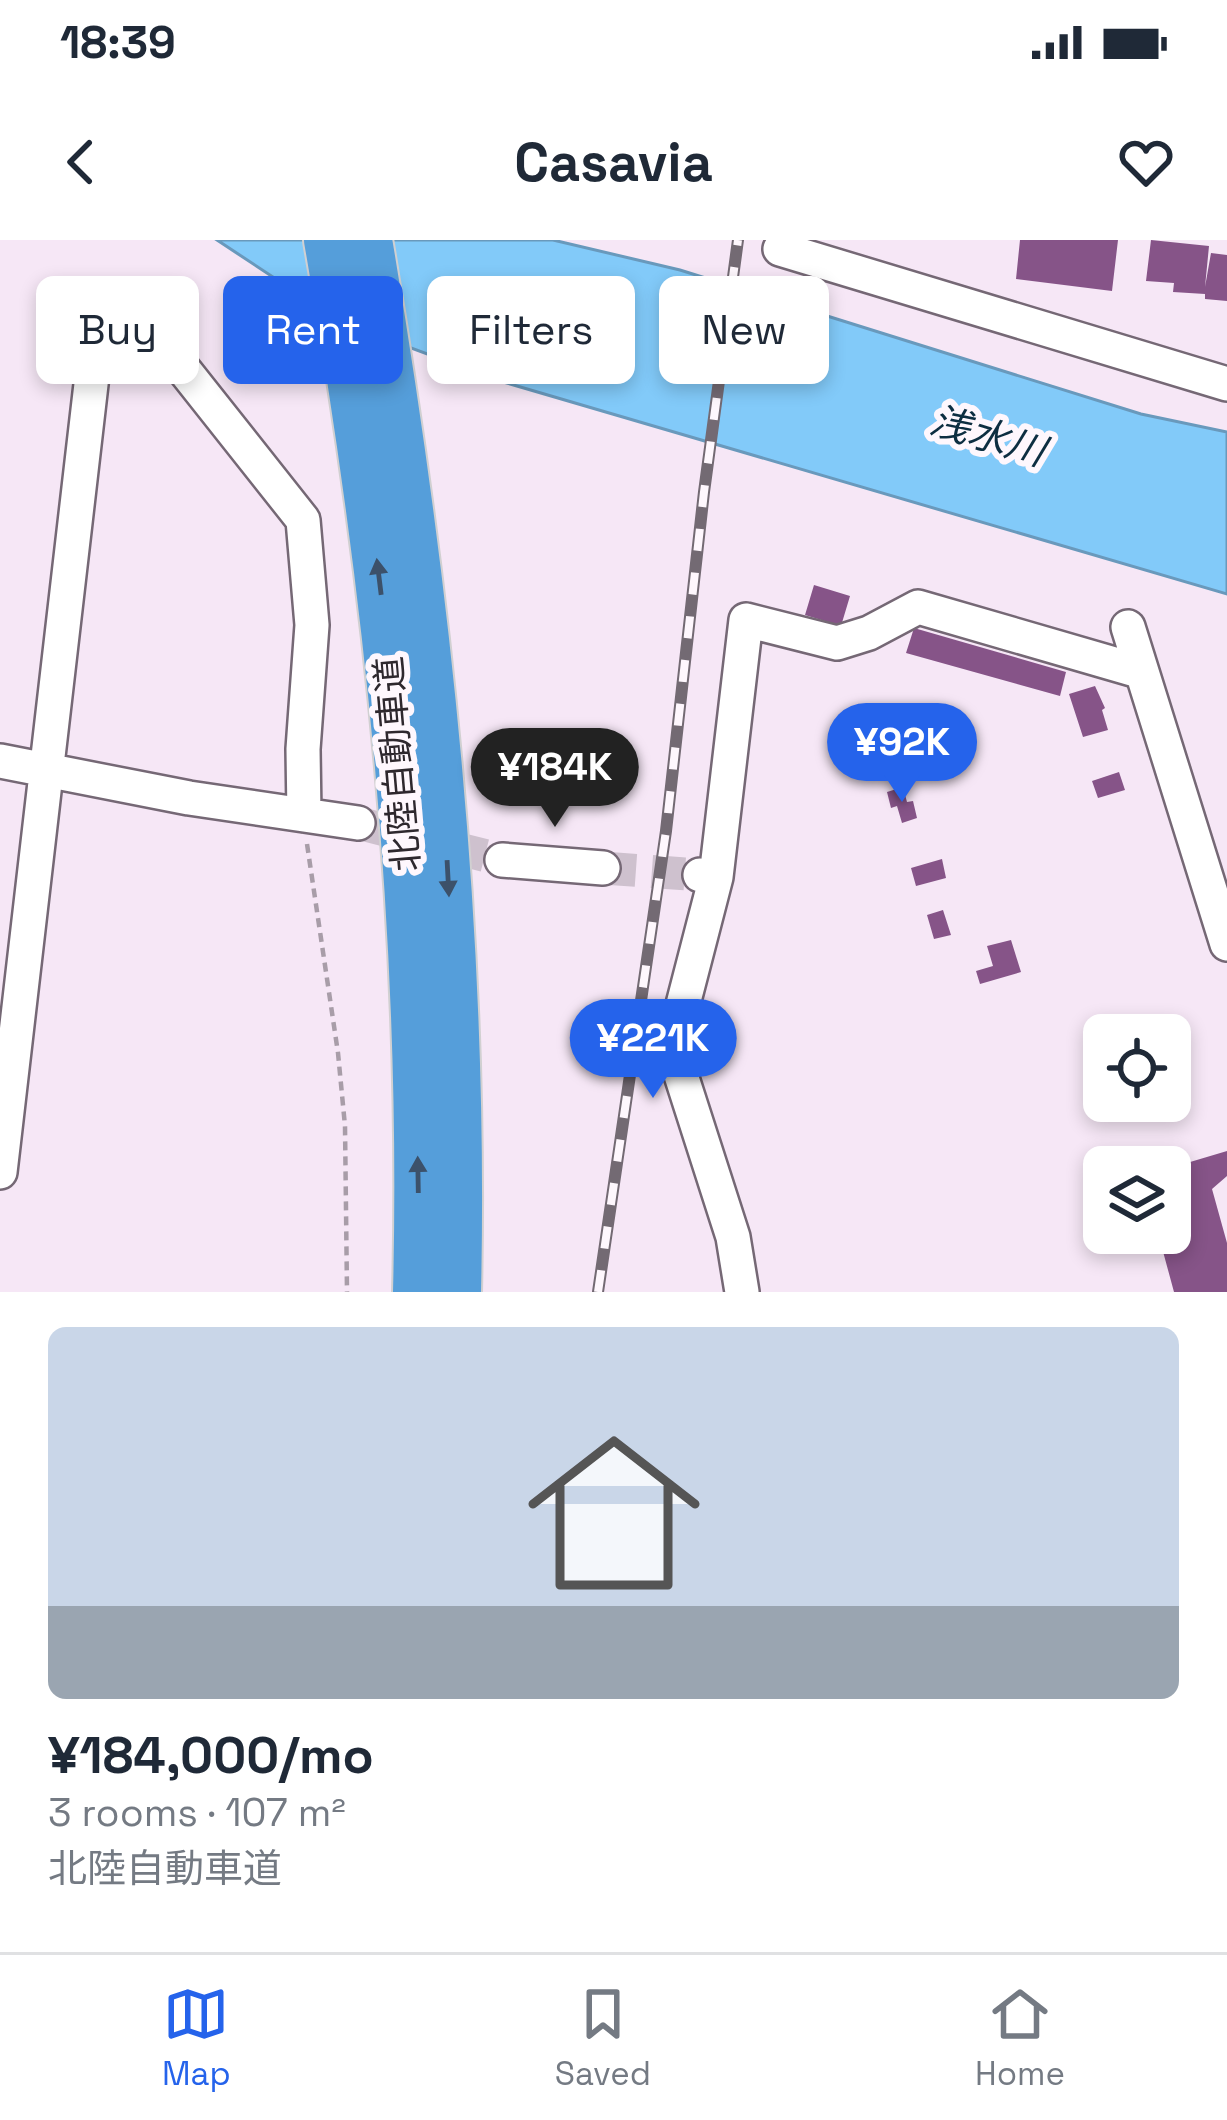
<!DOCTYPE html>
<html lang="en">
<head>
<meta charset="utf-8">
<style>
	:root { --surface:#fff; --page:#f2f2f3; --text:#1f2937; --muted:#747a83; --line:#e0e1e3; --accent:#2563eb }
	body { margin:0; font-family:"Space Grotesk","Noto Sans JP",sans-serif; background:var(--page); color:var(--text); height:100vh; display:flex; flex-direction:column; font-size:45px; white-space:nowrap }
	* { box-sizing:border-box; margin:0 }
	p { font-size:39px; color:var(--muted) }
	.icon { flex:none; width:66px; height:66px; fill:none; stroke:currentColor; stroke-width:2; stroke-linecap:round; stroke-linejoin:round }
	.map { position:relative; height:1052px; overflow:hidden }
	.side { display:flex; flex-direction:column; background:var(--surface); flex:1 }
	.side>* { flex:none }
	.banner { position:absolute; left:36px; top:36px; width:1155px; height:108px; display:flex; gap:24px }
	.buttons { position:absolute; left:1083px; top:774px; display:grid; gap:24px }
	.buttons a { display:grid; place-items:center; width:108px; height:108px; border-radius:18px; background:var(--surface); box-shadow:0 6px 18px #0003; font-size:60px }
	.price { position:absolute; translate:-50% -102px; padding:0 27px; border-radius:42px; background:var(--accent); color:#fff; font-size:39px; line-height:78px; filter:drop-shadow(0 3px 6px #0008) }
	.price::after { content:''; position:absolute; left:50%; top:72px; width:36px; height:27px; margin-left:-18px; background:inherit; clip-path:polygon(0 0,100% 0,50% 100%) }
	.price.selected { background:#222; color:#fff }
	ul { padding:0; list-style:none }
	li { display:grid; align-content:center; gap:24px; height:636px; padding:0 48px }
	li+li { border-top:3px solid var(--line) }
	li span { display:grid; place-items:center; height:372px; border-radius:18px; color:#555 }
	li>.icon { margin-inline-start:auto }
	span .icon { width:216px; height:216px; fill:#fffc; stroke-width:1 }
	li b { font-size:51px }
	.pill { padding:0 42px; border-radius:18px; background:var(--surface); box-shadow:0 6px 18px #0003; font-size:42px; line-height:108px }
	.pill.selected { background:var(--accent); color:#fff }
	.status { display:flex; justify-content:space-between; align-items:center; height:84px; padding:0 60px; background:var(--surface); direction:ltr }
	.status svg { height:33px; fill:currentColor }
	header { display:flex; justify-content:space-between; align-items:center; height:156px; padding:0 48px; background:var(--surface); font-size:54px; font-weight:800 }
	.tab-bar { display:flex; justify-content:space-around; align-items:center; height:168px; border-top:3px solid var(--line); background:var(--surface); font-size:33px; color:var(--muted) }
	.tab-bar a { display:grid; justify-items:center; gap:6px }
	.tab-bar .selected { color:var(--accent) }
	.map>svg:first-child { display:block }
	.water { fill:#82caf9; stroke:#6999bc; stroke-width:3 }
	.building { fill:#865488 }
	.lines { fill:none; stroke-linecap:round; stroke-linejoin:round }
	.minor-tunnel { stroke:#cec1ce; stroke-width:33; stroke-dasharray:33 16; stroke-linecap:butt }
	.minor-casing { stroke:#756875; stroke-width:38 }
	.highway-casing { stroke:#d1d0d1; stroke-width:52 }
	.path { stroke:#a89da8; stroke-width:4.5; stroke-dasharray:9 6; stroke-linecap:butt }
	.minor { stroke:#fff; stroke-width:33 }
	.highway { stroke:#559eda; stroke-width:48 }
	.rail-casing { stroke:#736a73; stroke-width:12 }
	.rail { stroke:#fef7fd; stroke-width:8; stroke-dasharray:22; stroke-linecap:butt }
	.oneway { fill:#3c516a }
	.labels { text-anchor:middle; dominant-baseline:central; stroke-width:12; stroke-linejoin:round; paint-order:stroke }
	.street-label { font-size:36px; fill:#2e282e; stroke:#fef7fd }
	.water-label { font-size:39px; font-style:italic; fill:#0d2e41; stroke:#fef7fd }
</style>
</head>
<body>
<div class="status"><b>18:39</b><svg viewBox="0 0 49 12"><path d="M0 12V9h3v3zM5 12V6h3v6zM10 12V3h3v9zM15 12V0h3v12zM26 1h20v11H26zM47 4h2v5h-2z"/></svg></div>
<header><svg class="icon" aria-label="back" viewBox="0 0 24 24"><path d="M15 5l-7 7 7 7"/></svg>Casavia<svg class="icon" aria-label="heart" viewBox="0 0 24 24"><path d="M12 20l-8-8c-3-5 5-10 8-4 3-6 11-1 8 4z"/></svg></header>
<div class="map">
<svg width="1227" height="1052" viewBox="0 0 1227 1052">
	<rect width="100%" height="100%" fill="#f6e7f6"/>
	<path class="water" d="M217,0H553L680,30L1141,174L1227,192V354L500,141L384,98L285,45Z"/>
	<path class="building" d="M1020,0H1118L1112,51L1016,39Z
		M1151,0L1209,6L1205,47L1211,13L1227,15V61L1205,59V54L1173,52L1174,43L1146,41Z
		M814,345L850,356L841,386L805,375Z
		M914,388L1066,432L1060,456L906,413Z
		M1095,446L1105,468L1102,470L1108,490L1083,497L1069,454Z
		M898,481L905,504L916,501L926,536L904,543L887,484Z
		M1119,532L1125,550L1098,558L1092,541Z
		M903,547L907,562L913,561L917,578L902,583L897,566L891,568L887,552Z
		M942,619L946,638L916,646L911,628Z
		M943,670L951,695L934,699L927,675Z
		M1011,700L1021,732L980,744L976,731L993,726L987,706Z
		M1227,911V936L1212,949L1227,1003V1052H1174L1158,993H1170V928Z"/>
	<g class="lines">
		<path class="minor-tunnel" d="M358,583L502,620
			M603,628L700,635"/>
		<g class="minor-casing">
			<path id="minor" d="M780,9L1227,144
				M1128,387L1227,704
				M0,521L189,558L358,583
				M502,620L603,628
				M700,635L716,637L672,807L733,997L742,1052
				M716,637L746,380L837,403L869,393L918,367L1142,432
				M0,932L99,75L158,97L303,280L312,385L303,509L304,575"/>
		</g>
		<g class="highway-casing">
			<path id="highway" d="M328,0C389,347 426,699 417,1052
				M368,0C427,348 465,698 457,1052"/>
		</g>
		<path class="path" d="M307,604L338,813L345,886L347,1052"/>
		<use href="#minor" class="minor"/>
		<use href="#highway" class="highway"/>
		<g class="rail-casing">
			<path id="rail" d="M598,1052L666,591L704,252L738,0"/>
		</g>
		<use href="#rail" class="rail"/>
	</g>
	<defs><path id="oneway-solid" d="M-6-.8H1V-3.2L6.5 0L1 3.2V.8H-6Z" transform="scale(3)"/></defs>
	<g class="oneway">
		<use href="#oneway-solid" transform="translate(379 337) rotate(-97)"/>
		<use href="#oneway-solid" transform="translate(448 638) rotate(87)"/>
		<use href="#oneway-solid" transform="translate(418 935) rotate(-91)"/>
	</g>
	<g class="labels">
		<g class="street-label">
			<text transform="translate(398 524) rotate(-95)">北陸自動車道</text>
		</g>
		<g class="water-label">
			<text transform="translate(988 196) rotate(17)">浅水川</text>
		</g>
	</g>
</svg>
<div class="buttons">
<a><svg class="icon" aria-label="locate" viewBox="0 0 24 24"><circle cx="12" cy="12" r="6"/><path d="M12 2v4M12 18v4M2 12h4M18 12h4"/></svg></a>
<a><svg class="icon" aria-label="layers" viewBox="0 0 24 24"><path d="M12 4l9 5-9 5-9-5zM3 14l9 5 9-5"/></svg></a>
</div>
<b class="price" style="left:902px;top:565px">¥92K</b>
<b class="price selected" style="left:555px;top:590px">¥184K</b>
<b class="price" style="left:653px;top:861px">¥221K</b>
<div class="banner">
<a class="pill">Buy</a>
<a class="pill selected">Rent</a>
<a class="pill">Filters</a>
<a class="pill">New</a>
</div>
</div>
<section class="side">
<ul>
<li><span style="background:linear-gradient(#c9d6e8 75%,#9aa5b1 0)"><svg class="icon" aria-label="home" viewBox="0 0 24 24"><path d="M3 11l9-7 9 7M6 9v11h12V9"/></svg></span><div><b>¥184,000/mo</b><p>3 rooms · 107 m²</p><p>北陸自動車道</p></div></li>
</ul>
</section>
<nav class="tab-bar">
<a class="selected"><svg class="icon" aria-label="map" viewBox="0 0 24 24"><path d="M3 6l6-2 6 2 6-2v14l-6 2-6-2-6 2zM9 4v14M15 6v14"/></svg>Map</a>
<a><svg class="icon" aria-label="saved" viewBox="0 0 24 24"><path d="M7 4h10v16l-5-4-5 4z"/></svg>Saved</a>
<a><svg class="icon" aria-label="home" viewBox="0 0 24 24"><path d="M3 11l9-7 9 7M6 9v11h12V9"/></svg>Home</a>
</nav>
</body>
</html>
